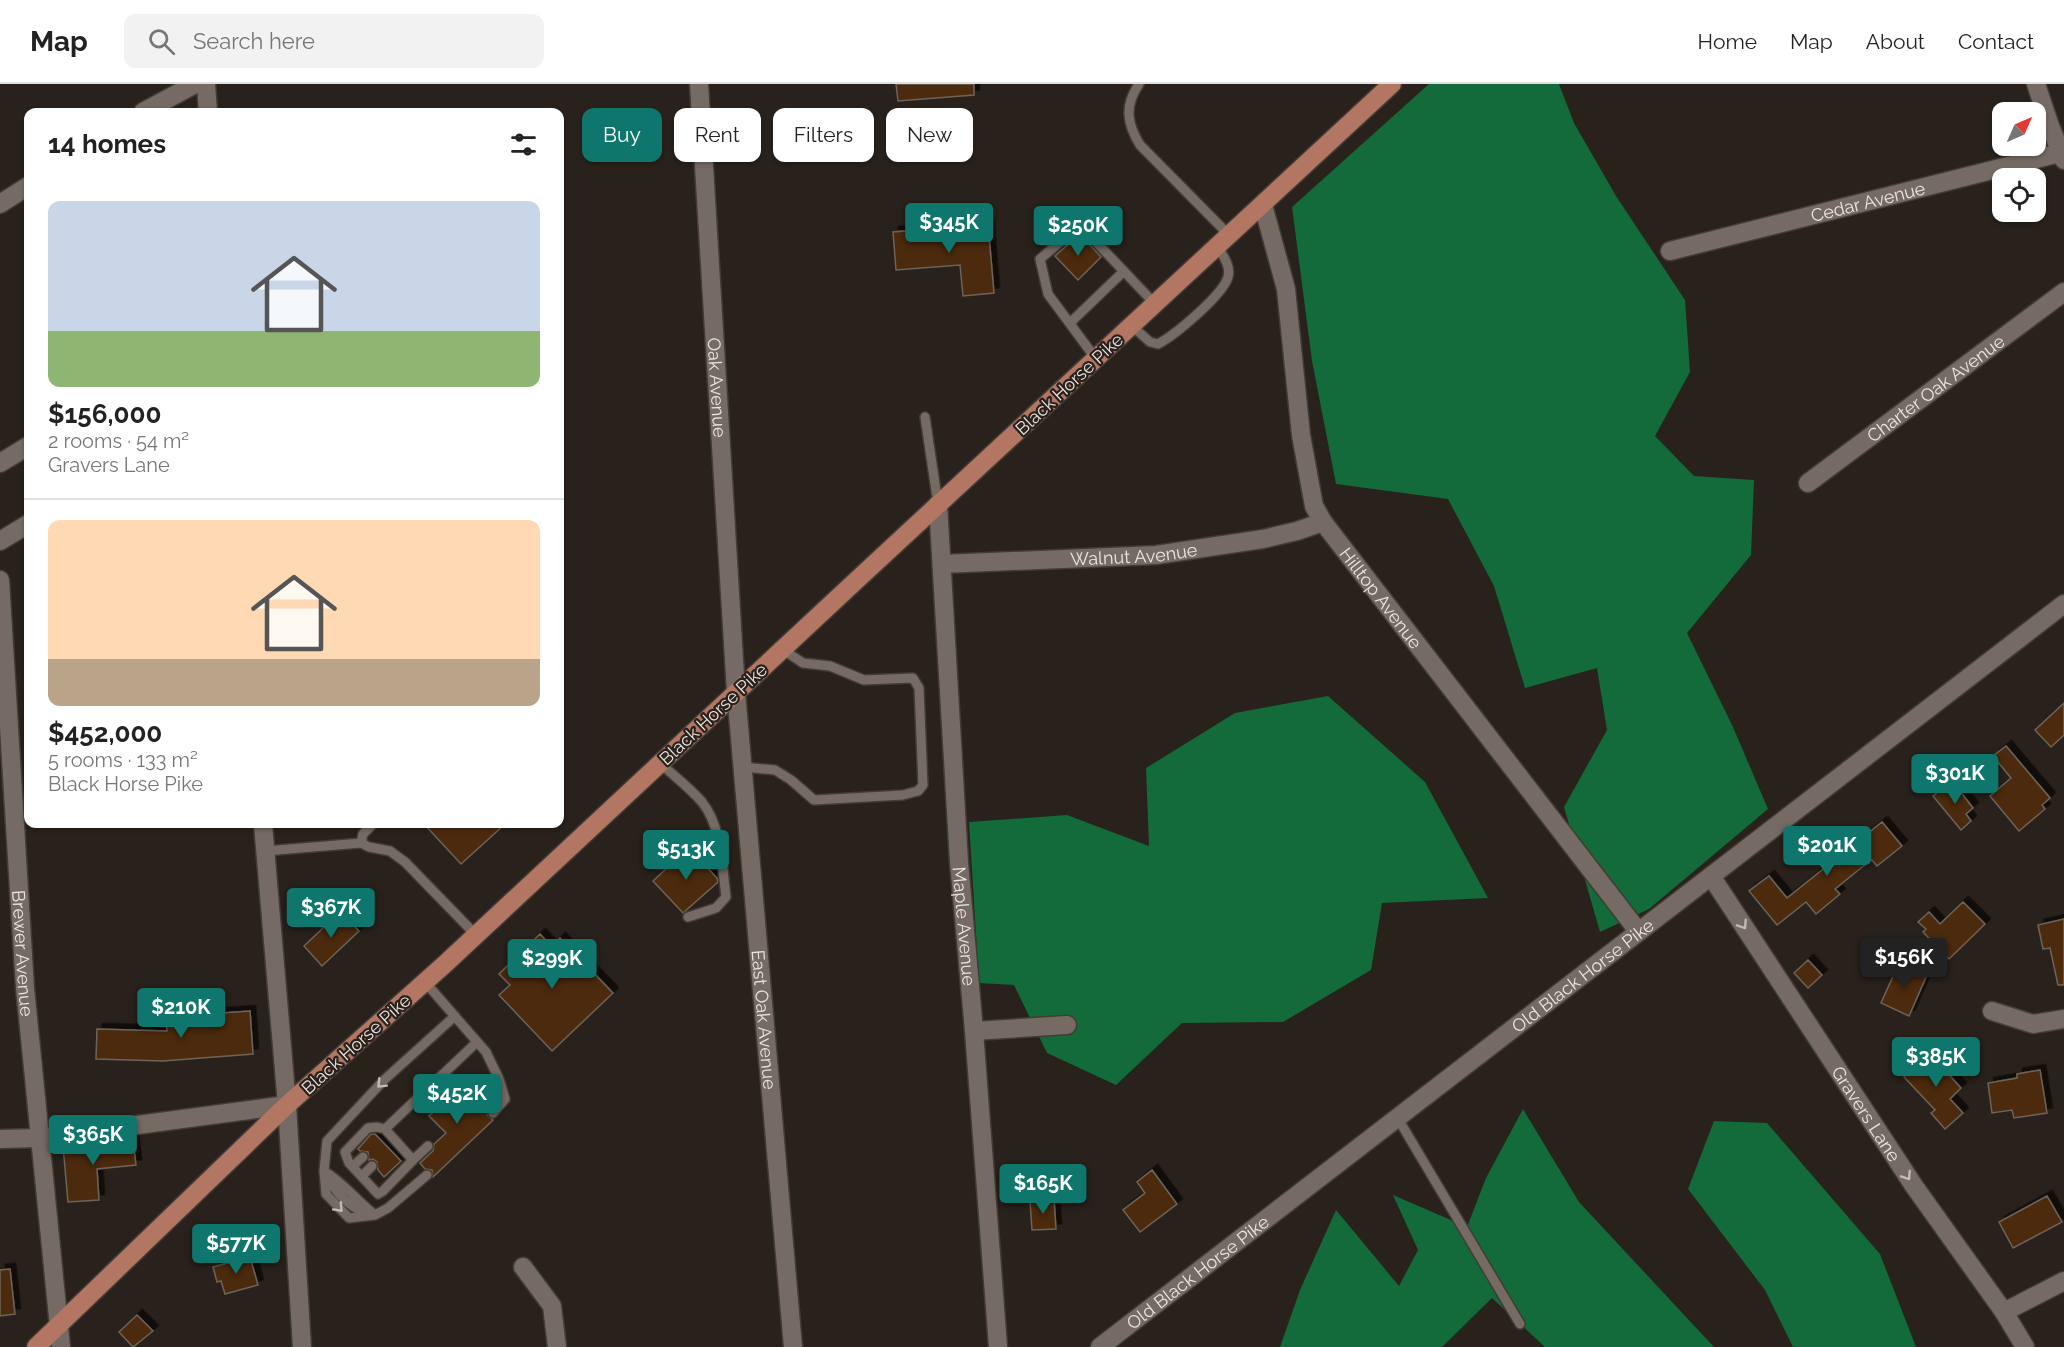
<!DOCTYPE html>
<html lang="en">
<head>
<meta charset="utf-8">
<style>
	:root { --surface:#fff; --page:#f2f2f2; --text:#222; --muted:#767676; --line:#e0e0e0; --accent:#0f766e }
	body { margin:0; font-family:Raleway,sans-serif; background:var(--page); color:var(--text); height:100vh; display:flex; flex-direction:column; font-size:22px; white-space:nowrap }
	* { box-sizing:border-box; margin:0 }
	p { font-size:20px; color:var(--muted) }
	.icon { flex:none; width:33px; height:33px; fill:none; stroke:currentColor; stroke-width:2; stroke-linecap:round; stroke-linejoin:round }
	.map { position:relative; flex:1; overflow:hidden }
	.panel { position:absolute; left:24px; top:24px; width:540px; height:720px; display:flex; flex-direction:column; background:var(--surface); border-radius:12px; box-shadow:0 2px 4px #0004 }
	.panel>* { flex:none }
	.top-card { position:absolute; left:582px; top:24px; width:570px; height:54px; display:flex; gap:12px }
	.needle { width:39px; rotate:45deg }
	.controls { position:absolute; left:1992px; top:18px; display:grid; gap:12px }
	.controls a { display:grid; place-items:center; width:54px; height:54px; border-radius:12px; background:var(--surface); box-shadow:0 2px 4px #0004; font-size:30px }
	.price { position:absolute; translate:-50% -51px; padding:0 14px; border-radius:6px; background:var(--accent); color:#fff; font-size:20px; line-height:39px; filter:drop-shadow(0 2px 3px #0008) }
	.price::after { content:''; position:absolute; left:50%; top:36px; width:18px; height:14px; margin-left:-9px; background:inherit; clip-path:polygon(0 0,100% 0,50% 100%) }
	.price.selected { background:#222; color:#fff }
	ul { padding:0; list-style:none }
	li { display:grid; align-content:center; gap:12px; height:318px; padding:0 24px }
	li+li { border-top:2px solid var(--line) }
	li span { display:grid; place-items:center; height:186px; border-radius:12px; color:#555 }
	li>.icon { margin-inline-start:auto }
	span .icon { width:108px; height:108px; fill:#fffc; stroke-width:1 }
	li b { font-size:26px }
	h2 { display:flex; justify-content:space-between; align-items:center; height:72px; padding:0 24px; font-size:26px }
	.pill { padding:0 21px; border-radius:12px; background:var(--surface); box-shadow:0 2px 4px #0004; font-size:21px; line-height:54px }
	.pill.selected { background:var(--accent); color:#fff }
	header { display:flex; align-items:center; gap:36px; box-sizing:border-box; height:84px; padding:0 30px; background:var(--surface); border-bottom:2px solid var(--line) }
	header strong { font-size:28px }
	nav { display:flex; gap:33px; margin-inline-start:auto; font-size:21px }
	.search { width:420px; height:54px; background:var(--page); display:flex; align-items:center; gap:15px; box-sizing:border-box; padding:0 21px; border-radius:12px; color:var(--muted); font-size:22px }
	.map>svg:first-child { display:block }
	.forest { fill:#136a3a }
	.building { fill:#4c2b0a; stroke:#6d645c; stroke-width:1.5; filter:url(#shadow) }
	.lines { fill:none; stroke-linecap:round; stroke-linejoin:round }
	.service-casing { stroke:#423b36; stroke-width:12 }
	.minor-casing { stroke:#423b36; stroke-width:21 }
	.tertiary-casing { stroke:#423b36; stroke-width:21 }
	.primary-casing { stroke:#423b36; stroke-width:21 }
	.service { stroke:#756b64; stroke-width:9 }
	.minor { stroke:#756b64; stroke-width:18 }
	.tertiary { stroke:#756b64; stroke-width:18 }
	.primary { stroke:#b27662; stroke-width:18 }
	.oneway { stroke:#c1bab5 }
	.labels { text-anchor:middle; dominant-baseline:central; stroke-width:4.5; stroke-linejoin:round; paint-order:stroke }
	.street-label { font-size:18px; fill:#eae5e1; stroke:#29211b }
</style>
</head>
<body>
<header>
<strong>Map</strong>
<div class="search"><svg class="icon" aria-label="search" viewBox="0 0 24 24"><circle cx="10" cy="10" r="6"/><path d="M15 15l6 6"/></svg>Search here</div>
<nav><a>Home</a><a>Map</a><a>About</a><a>Contact</a></nav>
</header>
<div class="map">
<svg width="2064" height="1263" viewBox="0 0 2064 1263">
	<defs>
		<filter id="shadow"><feDropShadow dx="5.5" dy="-5.5" stdDeviation="0" flood-color="#0009"/></filter>
	</defs>
	<rect width="100%" height="100%" fill="#29211b"/>
	<path class="forest" d="M1429,0H1559L1574,39L1616,112L1685,216L1690,288L1655,352L1694,392L1754,396L1751,471L1687,549L1733,643L1768,725L1649,825L1600,848L1564,723L1607,646L1597,584L1525,604L1494,502L1448,415L1336,400L1312,277L1292,123Z
		M1328,612L1425,698L1488,814L1382,819L1371,886L1283,938L1182,939L1116,1001L1047,969L1014,901L979,899L969,738L1067,731L1149,762L1146,684L1235,629Z
		M1523,1025L1579,1118L1714,1263H1545L1492,1214L1442,1263H1280L1300,1206L1336,1126L1399,1202L1418,1166L1393,1111L1467,1143L1486,1094Z
		M1714,1037L1767,1039L1880,1170L1916,1263H1793L1765,1206L1688,1105Z"/>
	<path class="building" d="M896,0H974V11L898,17Z
		M988,140L994,209L963,212L960,181L896,186L893,148Z
		M1080,150L1101,173L1078,196L1055,172Z
		M2064,619V651L2051,663L2035,646Z
		M2006,662L2050,714L2042,721L2045,725L2019,747L1990,712L2011,694L1993,672Z
		M1952,697L1973,724L1966,730L1971,737L1961,746L1933,712Z
		M1882,738L1902,762L1877,782L1872,776L1861,784L1835,805L1840,810L1816,830L1806,818L1777,841L1749,807L1769,792L1787,814Z
		M424,740H505L461,780Z
		M689,764L717,794L718,798L683,829L653,797Z
		M1963,818L1985,840L1949,875L1923,848L1926,845L1918,838L1929,828L1940,840Z
		M340,828L359,847L322,882L304,862Z
		M2064,835V901H2058L2050,864L2043,865L2038,841Z
		M540,850L551,862L560,854L613,909L552,967L499,911L510,901L499,890Z
		M1808,876L1822,891L1808,904L1794,889Z
		M1899,879L1927,891L1909,932L1881,919Z
		M250,927L253,970L163,977L96,975L97,945L167,947L166,933Z
		M1933,966L1945,979L1941,982L1961,1004L1950,1015L1963,1029L1945,1045L1931,1029L1935,1026L1904,993Z
		M2040,986L2047,1029L2014,1034L2012,1026L1992,1029L1988,999L2017,994V990Z
		M466,996L490,1022L487,1031L493,1036L433,1093L432,1086L425,1085L420,1079L433,1067L434,1060L446,1049L429,1032Z
		M371,1050H375L401,1077L384,1093L378,1086L377,1078L373,1075L369,1076L368,1068L360,1067L358,1065Z
		M133,1056L136,1081L97,1085L99,1116L68,1118L63,1062Z
		M1152,1086L1177,1120L1140,1148L1123,1126L1145,1109L1137,1098Z
		M2047,1112L2062,1138L2013,1164L1999,1138Z
		M1054,1115L1056,1145L1032,1146L1030,1117Z
		M250,1173L258,1201L225,1210L221,1197L217,1198L213,1183Z
		M10,1185L15,1230L0,1232V1186Z
		M137,1231L153,1247L133,1263L119,1248Z"/>
	<g class="lines">
		<g class="service-casing">
			<path id="service" d="M1139,0C1124,22 1127,40 1140,61L1230,152
				M1070,239L1124,187
				M1132,242L1150,258L1158,260C1175,251 1223,211 1228,193C1231,182 1223,172 1218,163
				M1096,275L1048,210L1040,175L1080,141L1155,220
				M925,333L938,420
				M660,679C674,692 690,704 702,718C722,743 722,782 726,813L716,824L688,833
				M743,683L775,686L791,696L814,716L903,711L918,707L923,701L919,604L913,594L864,596L830,582L803,579L782,565
				M361,759L369,763L390,767L405,778L476,851
				M265,767L361,759L363,750L373,740
				M425,898L486,968L499,995L505,1015L493,1029
				M1397,1033L1520,1240
				M377,1043L385,1045L413,1076L383,1107L378,1110L349,1079L345,1068L368,1044Z
				M385,1045L477,958
				M413,1076L428,1062
				M353,1082L363,1073
				M324,1087L326,1110L349,1134L375,1131L388,1124L427,1091
				M326,1091C335,1107 349,1124 367,1129
				M362,1092L372,1082
				M375,1131C357,1117 344,1099 324,1087L327,1057L384,996L455,932"/>
		</g>
		<g class="minor-casing">
			<g id="minor">
				<path d="M206,0L208,28"/>
				<path id="s1" d="M699,0L736,608L793,1263"/>
				<path d="M2036,0L2050,42L2064,76"/>
				<path d="M143,28L195,0"/>
				<path d="M0,120L28,102"/>
				<path id="s2" d="M1263,121L1286,205L1301,351L1314,422L1323,438L1638,847"/>
				<path id="s3" d="M1670,167L2064,68"/>
				<path d="M0,379L28,362"/>
				<path id="s4" d="M1808,399L2064,208"/>
				<path id="s5" d="M938,420L959,778L974,947L998,1263"/>
				<path d="M0,457L28,440"/>
				<path id="s6" d="M942,480L1156,471L1263,455L1297,447L1323,438"/>
				<path id="s7" d="M0,496L25,904L61,1263"/>
				<path d="M263,740L287,1021L302,1263"/>
				<path id="s8" d="M1711,792L1914,1102L2004,1228L2025,1263"/>
				<path d="M1992,927L2033,940L2064,935"/>
				<path d="M974,947L1067,941"/>
				<path d="M0,1055L40,1054L287,1021"/>
				<path d="M523,1183L552,1222L557,1263"/>
				<path d="M2004,1228L2064,1197"/>
			</g>
		</g>
		<g class="tertiary-casing">
			<g id="tertiary">
				<path id="s9" d="M1100,1263L2064,520"/>
			</g>
		</g>
		<g class="primary-casing">
			<path id="primary" d="M36,1263L287,1021L445,880L860,493L1392,0"/>
		</g>
		<use href="#service" class="service"/>
		<use href="#minor" class="minor"/>
		<use href="#tertiary" class="tertiary"/>
		<use href="#primary" class="primary"/>
	</g>
	<defs><path id="oneway-chevron" d="M-2-3.5L2.5 0L-2 3.5" fill="none" stroke-width="1.6" stroke-linecap="round" stroke-linejoin="round" transform="scale(1.5)"/></defs>
	<g class="oneway">
		<use href="#oneway-chevron" transform="translate(1743 841) rotate(57)"/>
		<use href="#oneway-chevron" transform="translate(381 1000) rotate(135)"/>
		<use href="#oneway-chevron" transform="translate(1907 1092) rotate(57)"/>
		<use href="#oneway-chevron" transform="translate(339 1124) rotate(47)"/>
	</g>
	<g class="labels">
		<g class="street-label">
			<text stroke="none"><textPath href="#s3" startOffset="204">Cedar Avenue</textPath></text>
			<text transform="translate(1069 300) rotate(-43)">Black Horse Pike</text>
			<text stroke="none"><textPath href="#s1" startOffset="304">Oak Avenue</textPath></text>
			<text stroke="none"><textPath href="#s4" startOffset="159">Charter Oak Avenue</textPath></text>
			<text stroke="none"><textPath href="#s6" startOffset="192">Walnut Avenue</textPath></text>
			<text stroke="none"><textPath href="#s2" startOffset="420">Hilltop Avenue</textPath></text>
			<text transform="translate(713 630) rotate(-43)">Black Horse Pike</text>
			<text stroke="none"><textPath href="#s5" startOffset="423">Maple Avenue</textPath></text>
			<text stroke="none"><textPath href="#s7" startOffset="374">Brewer Avenue</textPath></text>
			<text stroke="none"><textPath href="#s9" startOffset="609">Old Black Horse Pike</textPath></text>
			<text stroke="none"><textPath href="#s1" startOffset="938">East Oak Avenue</textPath></text>
			<text transform="translate(356 960) rotate(-42)">Black Horse Pike</text>
			<text stroke="none"><textPath href="#s8" startOffset="284">Gravers Lane</textPath></text>
			<text stroke="none"><textPath href="#s9" startOffset="123">Old Black Horse Pike</textPath></text>
		</g>
	</g>
</svg>
<div class="controls">
<a><svg class="needle" viewBox="-14 -14 28 28"><path d="M0-13l5 13h-10z" fill="#e53935"/><path d="M0 13l5-13h-10z" fill="#767676"/></svg></a>
<a><svg class="icon" aria-label="locate" viewBox="0 0 24 24"><circle cx="12" cy="12" r="6"/><path d="M12 2v4M12 18v4M2 12h4M18 12h4"/></svg></a>
</div>
<b class="price" style="left:949px;top:170px">$345K</b>
<b class="price" style="left:1078px;top:173px">$250K</b>
<b class="price" style="left:1955px;top:721px">$301K</b>
<b class="price" style="left:1827px;top:793px">$201K</b>
<b class="price" style="left:686px;top:797px">$513K</b>
<b class="price" style="left:331px;top:855px">$367K</b>
<b class="price selected" style="left:1904px;top:905px">$156K</b>
<b class="price" style="left:552px;top:906px">$299K</b>
<b class="price" style="left:181px;top:955px">$210K</b>
<b class="price" style="left:1936px;top:1004px">$385K</b>
<b class="price" style="left:457px;top:1041px">$452K</b>
<b class="price" style="left:93px;top:1082px">$365K</b>
<b class="price" style="left:1043px;top:1131px">$165K</b>
<b class="price" style="left:236px;top:1191px">$577K</b>
<div class="top-card">
<a class="pill selected">Buy</a>
<a class="pill">Rent</a>
<a class="pill">Filters</a>
<a class="pill">New</a>
</div>
<section class="panel">
<h2>14 homes<svg class="icon" aria-label="filters" viewBox="0 0 24 24"><path d="M4 7h16M4 17h16"/><circle cx="9" cy="7" r="2"/><circle cx="15" cy="17" r="2"/></svg></h2>
<ul>
<li><span style="background:linear-gradient(#c9d6e8 70%,#8fb573 0)"><svg class="icon" aria-label="home" viewBox="0 0 24 24"><path d="M3 11l9-7 9 7M6 9v11h12V9"/></svg></span><div><b>$156,000</b><p>2 rooms · 54 m²</p><p>Gravers Lane</p></div></li>
<li><span style="background:linear-gradient(#ffd9b3 75%,#b9a48a 0)"><svg class="icon" aria-label="home" viewBox="0 0 24 24"><path d="M3 11l9-7 9 7M6 9v11h12V9"/></svg></span><div><b>$452,000</b><p>5 rooms · 133 m²</p><p>Black Horse Pike</p></div></li>
</ul>
</section>
</div>
</body>
</html>
